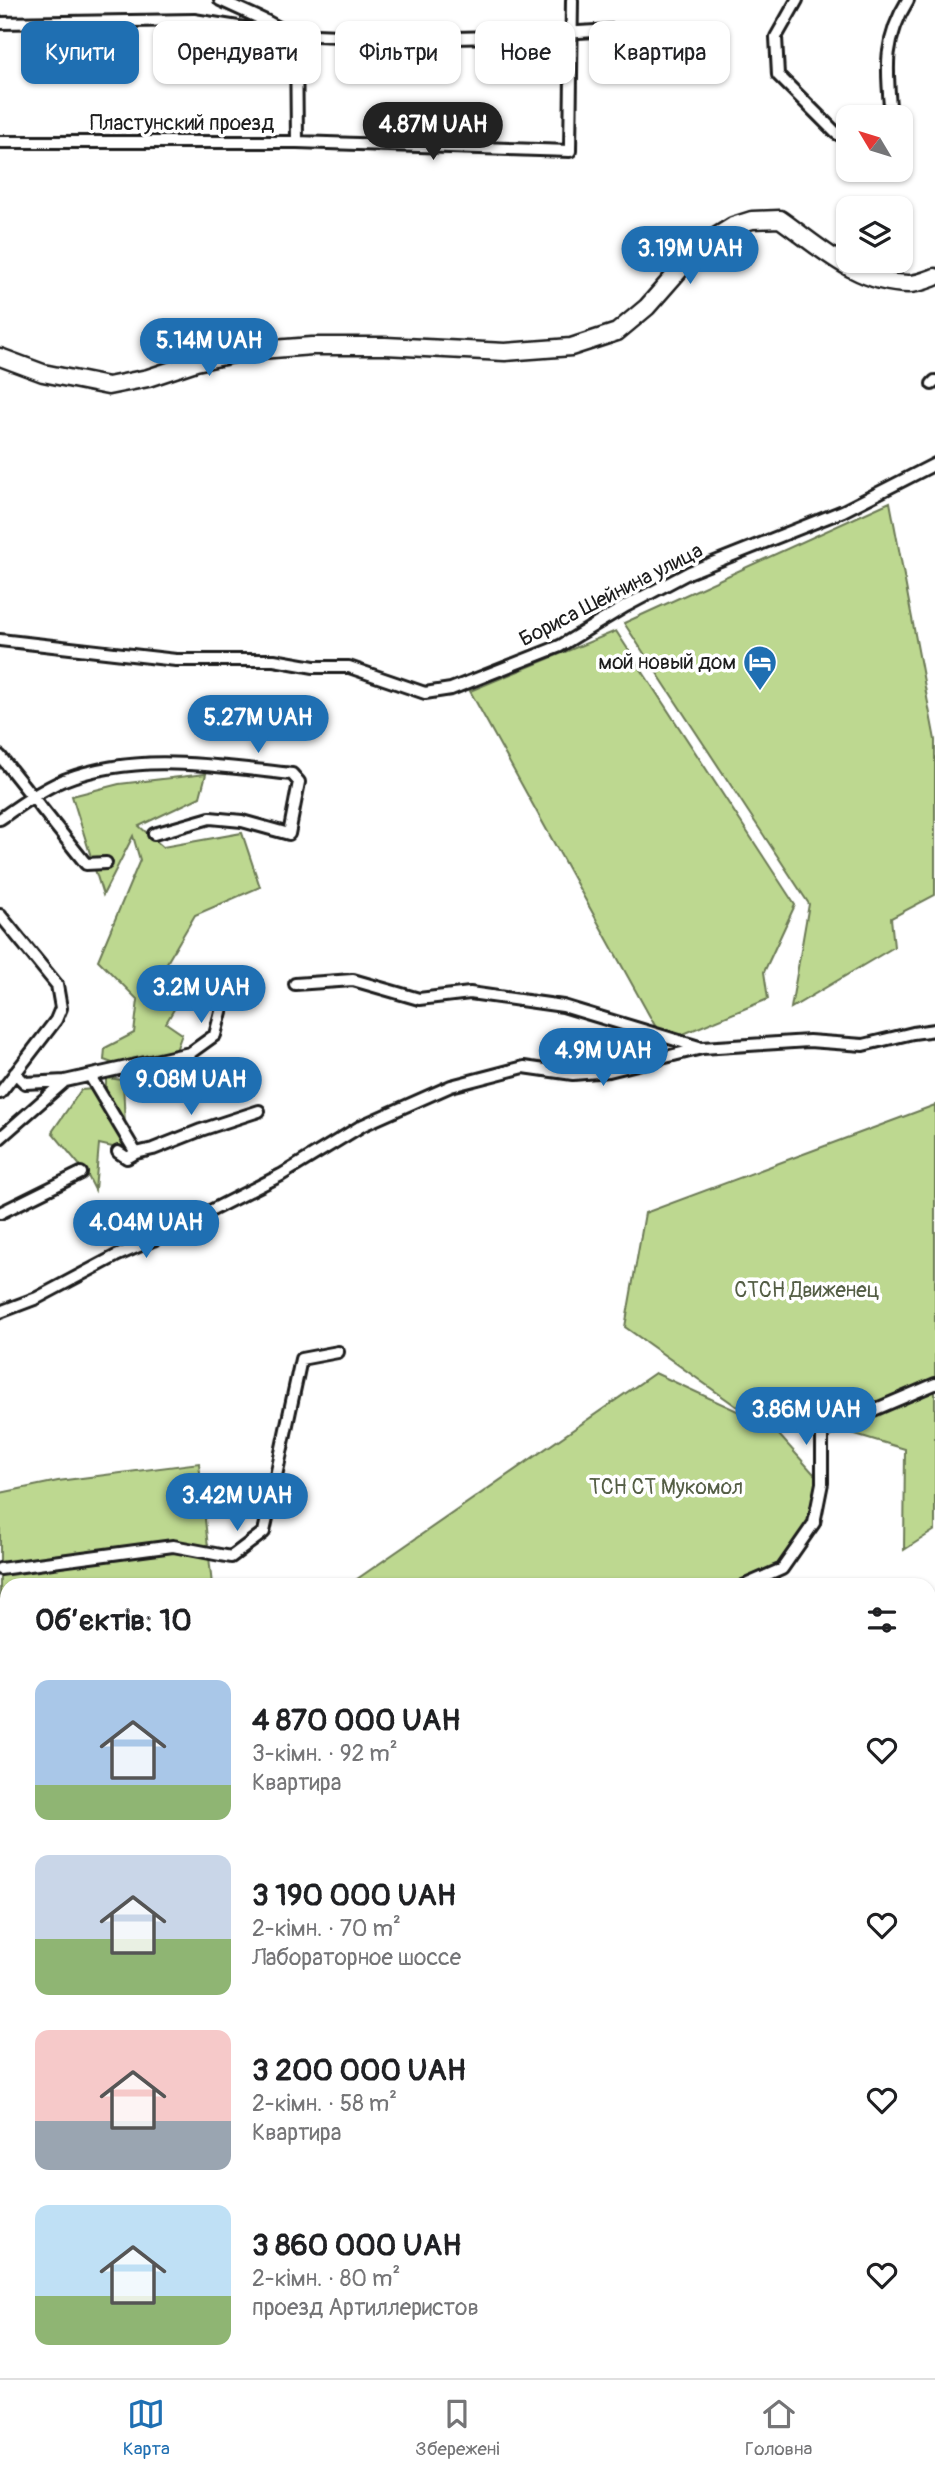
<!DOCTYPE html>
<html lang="uk">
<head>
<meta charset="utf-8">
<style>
	:root { --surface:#fff; --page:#f6f6f6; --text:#202124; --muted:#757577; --line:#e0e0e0; --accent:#1f6fb2 }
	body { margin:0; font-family:Pangolin,sans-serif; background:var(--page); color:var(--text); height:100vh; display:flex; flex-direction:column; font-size:26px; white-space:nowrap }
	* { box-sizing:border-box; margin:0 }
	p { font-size:23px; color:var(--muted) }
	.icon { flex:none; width:38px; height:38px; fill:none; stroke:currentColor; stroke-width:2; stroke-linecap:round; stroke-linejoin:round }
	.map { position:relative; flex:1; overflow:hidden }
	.side { position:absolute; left:0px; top:1578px; width:936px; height:800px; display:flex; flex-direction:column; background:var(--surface); border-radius:21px 21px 0 0; box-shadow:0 2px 5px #0004 }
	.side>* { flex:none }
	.guide { position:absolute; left:21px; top:21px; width:894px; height:63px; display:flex; gap:14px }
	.needle { width:46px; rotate:308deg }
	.tools { position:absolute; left:836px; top:105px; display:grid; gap:14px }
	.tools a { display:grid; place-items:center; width:77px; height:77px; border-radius:14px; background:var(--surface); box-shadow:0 2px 5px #0004; font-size:35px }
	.price { position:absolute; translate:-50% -60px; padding:0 16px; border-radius:24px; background:var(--accent); color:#fff; font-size:23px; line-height:46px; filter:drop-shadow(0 2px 4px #0008) }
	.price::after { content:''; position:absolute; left:50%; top:42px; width:21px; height:16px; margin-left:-10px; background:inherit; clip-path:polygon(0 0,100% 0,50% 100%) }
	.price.active { background:#222; color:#fff }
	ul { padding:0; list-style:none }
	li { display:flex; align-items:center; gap:21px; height:175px; padding:0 35px }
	li span { display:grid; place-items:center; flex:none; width:196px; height:140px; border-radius:14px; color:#555 }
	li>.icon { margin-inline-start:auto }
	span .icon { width:84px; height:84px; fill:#fffc; stroke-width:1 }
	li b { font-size:30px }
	h2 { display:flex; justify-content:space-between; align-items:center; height:84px; padding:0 35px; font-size:30px }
	.tag { padding:0 24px; border-radius:14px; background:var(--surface); box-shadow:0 2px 5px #0004; font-size:24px; line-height:63px }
	.tag.active { background:var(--accent); color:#fff }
	.dock { display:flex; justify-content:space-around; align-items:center; height:98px; border-top:2px solid var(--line); background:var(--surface); font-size:19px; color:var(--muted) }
	.dock a { display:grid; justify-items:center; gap:4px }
	.dock .active { color:var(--accent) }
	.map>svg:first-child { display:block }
	.green { fill:#bdd890; stroke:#6c7a56; stroke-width:2 }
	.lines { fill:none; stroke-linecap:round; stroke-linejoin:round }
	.minor-casing { stroke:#1c1c1c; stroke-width:16 }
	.secondary-casing { stroke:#1c1c1c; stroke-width:21 }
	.minor { stroke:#fff; stroke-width:10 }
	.secondary { stroke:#fff; stroke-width:16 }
	.labels { text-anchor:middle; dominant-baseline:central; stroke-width:7; stroke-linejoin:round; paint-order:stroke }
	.street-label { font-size:21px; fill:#1c1c1c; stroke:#fff }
	.poi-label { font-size:21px; fill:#1c1c1c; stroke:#fff; text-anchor:end }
	.park-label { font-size:21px; fill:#545e45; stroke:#fff }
</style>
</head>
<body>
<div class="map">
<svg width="935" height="2378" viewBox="0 0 935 2378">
	<rect width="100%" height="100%" fill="#fff"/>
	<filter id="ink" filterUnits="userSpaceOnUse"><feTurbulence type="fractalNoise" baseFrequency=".0143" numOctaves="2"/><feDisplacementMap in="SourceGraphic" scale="14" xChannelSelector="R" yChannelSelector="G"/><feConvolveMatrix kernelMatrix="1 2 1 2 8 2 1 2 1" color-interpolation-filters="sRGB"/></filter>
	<g filter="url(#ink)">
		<path class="green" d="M890,502L935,740V895L891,918L894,947L791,1008L809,904L624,623Z
			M616,631L795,905L764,972L768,999L664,1042L470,691Z
			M206,774L200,797L139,826L163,847L242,833L260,887L195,915L155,983L163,994L177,979L188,985L166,1023L182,1034L175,1053L115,1064L104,1060L105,1048L134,1033L138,1000L98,960L140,860L133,836L103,895L72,796L119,784Z
			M106,1078L123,1080L126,1150L99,1144L95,1190L87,1174L52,1132L81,1090L106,1088Z
			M935,1105V1530L904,1550L905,1449L822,1424L736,1406L625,1327L645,1213Z
			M655,1373L772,1427L822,1483L795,1559L757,1585L347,1586Z
			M199,1463L212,1585L7,1586V1687L0,1701V1493L58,1481Z
			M0,1739L7,1749V2169L0,2167Z
			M935,2256V2378H853L858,2371H929V2265Z"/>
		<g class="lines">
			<g class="minor-casing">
				<path id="minor" d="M220,0L266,21
					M797,0L776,37L778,75L836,133L849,140
					M0,23L194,20L251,29L266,21L290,34L414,39L496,37L612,30
					M891,117C887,72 882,42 908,0
					M0,142H297L296,33
					M297,142L570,151L572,0
					M932,384L935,381
					M0,640L176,660H274L314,667H349L425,693L451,689L560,646L626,606L690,572L843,511L935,464
					M0,756L86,864L106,863
					M0,819C20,805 41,790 64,780C138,752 215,766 292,774L299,782L289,834L242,821L210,818L154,834
					M0,915L57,985L61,1008L56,1020L0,1093
					M295,984L353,980L419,999L470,993L563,1006L699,1047
					M15,1073L25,1083L65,1081L190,1053L215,1035L223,1004
					M90,1076L136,1153
					M0,1138L65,1081
					M118,1152L127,1158L136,1153L153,1149L201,1130L259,1111
					M0,1213L81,1173
					M0,1312L37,1298L116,1256L153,1240L281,1175L363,1125L451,1086L524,1067L573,1074L609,1071L702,1048L809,1041L863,1045L913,1033L935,1030
					M0,1569L173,1546L231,1557L264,1532L301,1359L338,1352
					M743,1586L782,1569L814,1523L822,1483V1432L935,1384
					M376,2378L378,2371"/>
			</g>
			<g class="secondary-casing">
				<path id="secondary" d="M0,357L43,373L108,386L148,378L196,362L247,351L312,346H385L505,352L571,347L617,332L647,307L683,266L717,236L733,226L752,220L780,219C820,247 857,284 909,284C917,284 927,280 935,277"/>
			</g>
			<use href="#minor" class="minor"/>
			<use href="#secondary" class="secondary"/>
		</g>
	</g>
	<defs>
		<g id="hotel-pin" transform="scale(1.75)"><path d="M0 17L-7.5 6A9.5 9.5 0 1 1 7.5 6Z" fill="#1f6fb2" stroke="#fff"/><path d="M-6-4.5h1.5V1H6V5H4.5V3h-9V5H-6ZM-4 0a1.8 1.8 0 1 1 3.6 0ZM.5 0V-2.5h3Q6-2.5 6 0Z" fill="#fff"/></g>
	</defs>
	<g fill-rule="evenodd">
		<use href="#hotel-pin" x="760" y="662"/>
	</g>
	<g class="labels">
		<g class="street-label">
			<text x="182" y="123">Пластунский проезд</text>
			<text transform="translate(611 595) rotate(-27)">Бориса Шейнина улица</text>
		</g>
		<g class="poi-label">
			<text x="736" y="662">мой новый дом</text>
		</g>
		<g class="park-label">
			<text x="807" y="1290">СТСН Движенец</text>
			<text x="666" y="1487">ТСН СТ Мукомол</text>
		</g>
	</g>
</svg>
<div class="tools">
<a><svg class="needle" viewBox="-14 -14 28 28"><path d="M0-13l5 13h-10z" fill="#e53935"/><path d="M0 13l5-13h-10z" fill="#757577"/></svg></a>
<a><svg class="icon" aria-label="layers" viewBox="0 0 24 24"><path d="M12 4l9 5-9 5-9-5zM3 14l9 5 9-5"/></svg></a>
</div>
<b class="price active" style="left:433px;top:162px">4.87M UAH</b>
<b class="price" style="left:690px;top:286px">3.19M UAH</b>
<b class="price" style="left:209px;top:378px">5.14M UAH</b>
<b class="price" style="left:258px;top:755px">5.27M UAH</b>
<b class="price" style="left:201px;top:1025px">3.2M UAH</b>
<b class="price" style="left:603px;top:1088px">4.9M UAH</b>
<b class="price" style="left:191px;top:1117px">9.08M UAH</b>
<b class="price" style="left:146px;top:1260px">4.04M UAH</b>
<b class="price" style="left:806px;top:1447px">3.86M UAH</b>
<b class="price" style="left:237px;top:1533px">3.42M UAH</b>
<div class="guide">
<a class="tag active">Купити</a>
<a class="tag">Орендувати</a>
<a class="tag">Фільтри</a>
<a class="tag">Нове</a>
<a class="tag">Квартира</a>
</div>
<section class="side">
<h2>Об’єктів: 10<svg class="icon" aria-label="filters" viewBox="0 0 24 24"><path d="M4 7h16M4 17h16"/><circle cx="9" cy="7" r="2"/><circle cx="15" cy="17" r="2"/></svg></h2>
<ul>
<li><span style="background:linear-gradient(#a9c7e8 75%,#8fb573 0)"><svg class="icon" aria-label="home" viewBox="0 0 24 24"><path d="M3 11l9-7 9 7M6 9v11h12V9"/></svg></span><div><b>4 870 000 UAH</b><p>3-кімн. · 92 m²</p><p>Квартира</p></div><svg class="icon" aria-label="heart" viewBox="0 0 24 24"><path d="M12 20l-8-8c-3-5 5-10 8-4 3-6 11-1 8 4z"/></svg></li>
<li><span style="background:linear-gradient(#c9d6e8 60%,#8fb573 0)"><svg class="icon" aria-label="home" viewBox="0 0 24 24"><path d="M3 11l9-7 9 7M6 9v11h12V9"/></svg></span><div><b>3 190 000 UAH</b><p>2-кімн. · 70 m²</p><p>Лабораторное шоссе</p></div><svg class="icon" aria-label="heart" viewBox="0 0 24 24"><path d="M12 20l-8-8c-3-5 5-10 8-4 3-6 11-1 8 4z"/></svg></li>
<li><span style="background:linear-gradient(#f6c9c9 65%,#9aa5b1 0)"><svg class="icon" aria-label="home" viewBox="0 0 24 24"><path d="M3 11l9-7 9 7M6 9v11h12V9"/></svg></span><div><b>3 200 000 UAH</b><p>2-кімн. · 58 m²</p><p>Квартира</p></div><svg class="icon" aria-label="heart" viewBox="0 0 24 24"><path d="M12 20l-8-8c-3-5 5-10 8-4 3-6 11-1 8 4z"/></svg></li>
<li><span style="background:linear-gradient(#bfe0f5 65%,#8fb573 0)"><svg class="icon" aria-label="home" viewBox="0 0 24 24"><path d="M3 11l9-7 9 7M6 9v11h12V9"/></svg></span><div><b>3 860 000 UAH</b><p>2-кімн. · 80 m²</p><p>проезд Артиллеристов</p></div><svg class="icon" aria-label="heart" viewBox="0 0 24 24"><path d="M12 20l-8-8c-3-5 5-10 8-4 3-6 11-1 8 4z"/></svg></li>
</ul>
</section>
</div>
<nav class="dock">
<a class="active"><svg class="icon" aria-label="map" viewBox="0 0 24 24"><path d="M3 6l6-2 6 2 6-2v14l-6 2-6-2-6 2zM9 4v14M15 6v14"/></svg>Карта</a>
<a><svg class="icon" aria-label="saved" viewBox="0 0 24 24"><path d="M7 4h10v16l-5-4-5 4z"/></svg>Збережені</a>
<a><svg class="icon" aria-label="home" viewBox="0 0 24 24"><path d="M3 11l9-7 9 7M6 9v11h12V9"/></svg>Головна</a>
</nav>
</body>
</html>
